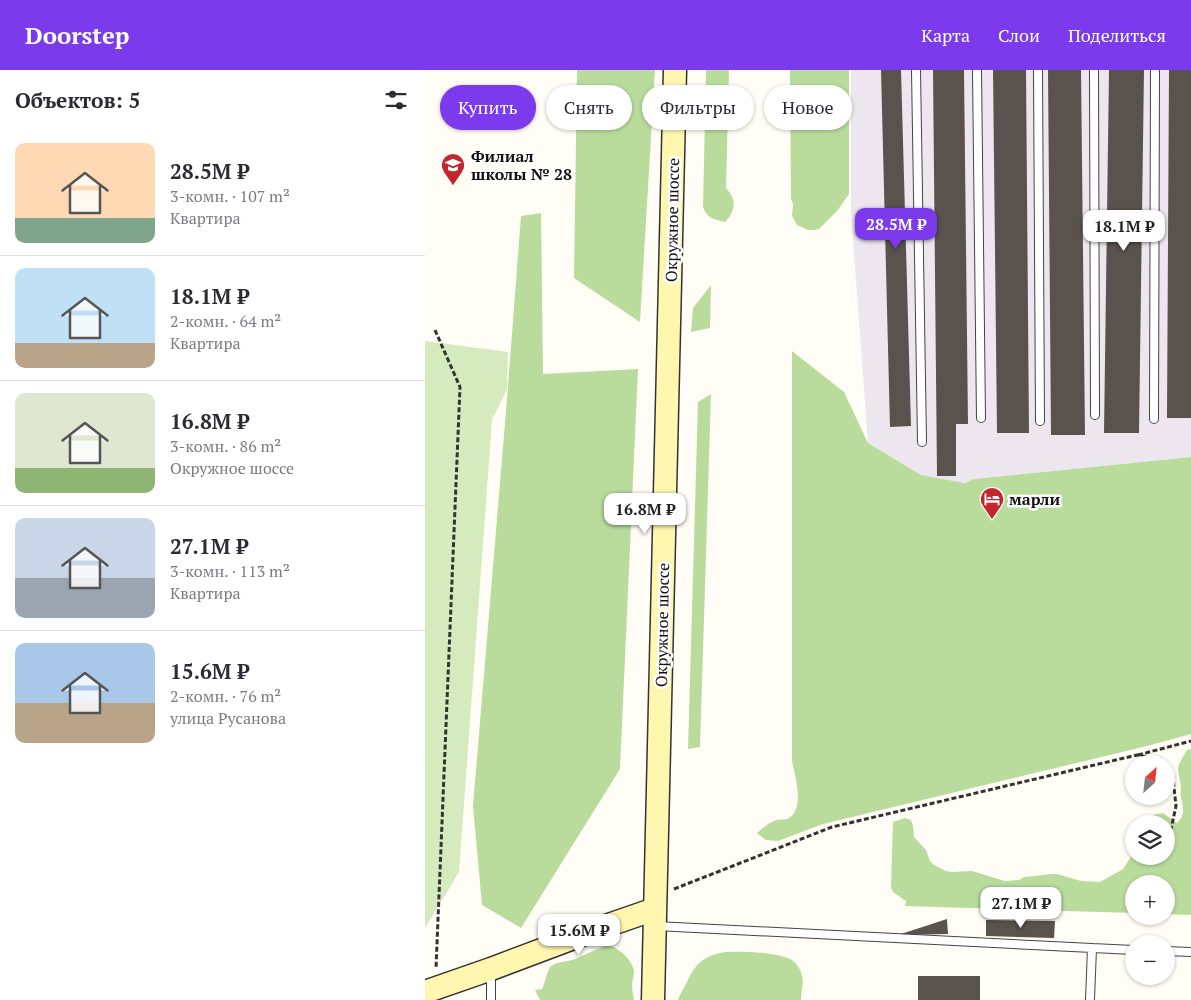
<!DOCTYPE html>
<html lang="ru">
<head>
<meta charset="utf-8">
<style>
	:root { --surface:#fff; --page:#f2f2f3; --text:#2b2b33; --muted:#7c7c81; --line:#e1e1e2; --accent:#7c3aed }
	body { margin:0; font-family:"PT Serif",serif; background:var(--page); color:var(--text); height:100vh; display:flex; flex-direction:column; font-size:19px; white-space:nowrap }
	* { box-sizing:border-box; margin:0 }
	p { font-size:16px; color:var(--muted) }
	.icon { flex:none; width:28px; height:28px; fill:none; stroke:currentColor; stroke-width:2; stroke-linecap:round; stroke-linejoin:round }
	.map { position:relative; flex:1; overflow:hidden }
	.panel { display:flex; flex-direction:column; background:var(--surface); width:425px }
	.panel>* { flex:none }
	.top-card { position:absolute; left:15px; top:15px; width:475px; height:45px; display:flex; gap:10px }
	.needle { width:32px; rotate:27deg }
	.buttons { position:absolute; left:700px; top:685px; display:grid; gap:10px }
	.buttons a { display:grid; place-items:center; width:50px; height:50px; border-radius:50%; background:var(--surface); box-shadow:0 1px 4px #0004; font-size:25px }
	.price { position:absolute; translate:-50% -42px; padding:0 11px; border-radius:10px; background:#fff; color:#222; font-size:16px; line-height:32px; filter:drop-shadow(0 1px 2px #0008) }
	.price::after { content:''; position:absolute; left:50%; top:30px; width:15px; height:11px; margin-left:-8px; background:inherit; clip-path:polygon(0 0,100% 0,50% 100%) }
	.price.selected { background:var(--accent); color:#fff }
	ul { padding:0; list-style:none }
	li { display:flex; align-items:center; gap:15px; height:125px; padding:0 15px }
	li+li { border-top:1px solid var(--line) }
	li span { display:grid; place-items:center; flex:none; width:140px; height:100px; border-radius:10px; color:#555 }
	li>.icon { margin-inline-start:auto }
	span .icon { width:60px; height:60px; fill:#fffc; stroke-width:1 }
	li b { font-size:21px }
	h2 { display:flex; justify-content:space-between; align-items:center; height:60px; padding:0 15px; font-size:21px }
	.tag { padding:0 18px; border-radius:22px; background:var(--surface); box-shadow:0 1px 4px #0004; font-size:18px; line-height:45px }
	.tag.selected { background:var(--accent); color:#fff }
	header { display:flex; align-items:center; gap:30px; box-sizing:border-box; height:70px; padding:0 25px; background:var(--accent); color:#fff }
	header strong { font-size:24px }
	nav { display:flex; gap:28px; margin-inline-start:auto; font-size:18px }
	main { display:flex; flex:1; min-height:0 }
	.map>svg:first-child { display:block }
	.industrial { fill:#eee6ef }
	.green { fill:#d5ebbd }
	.forest { fill:#b9dc9c }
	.building { fill:#5a524d }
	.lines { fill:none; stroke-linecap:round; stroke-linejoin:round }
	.lane-casing { stroke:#444; stroke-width:10 }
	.secondary-casing { stroke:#333; stroke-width:25 }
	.path { stroke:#333; stroke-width:3; stroke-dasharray:5 2.5; stroke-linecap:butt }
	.lane { stroke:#fff; stroke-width:8 }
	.secondary { stroke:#fff6b0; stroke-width:22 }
	.labels { text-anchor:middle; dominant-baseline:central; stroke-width:5; stroke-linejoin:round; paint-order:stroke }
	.poi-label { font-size:16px; font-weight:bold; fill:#111; stroke:#fff; text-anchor:start }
	.street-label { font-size:16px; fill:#111; stroke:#fff }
</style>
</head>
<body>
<header>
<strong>Doorstep</strong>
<nav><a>Карта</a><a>Слои</a><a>Поделиться</a></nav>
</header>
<main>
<section class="panel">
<h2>Объектов: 5<svg class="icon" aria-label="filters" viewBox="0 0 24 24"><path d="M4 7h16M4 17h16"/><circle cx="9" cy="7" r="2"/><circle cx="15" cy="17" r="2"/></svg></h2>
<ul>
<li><span style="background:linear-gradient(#ffd9b3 75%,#7fa58c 0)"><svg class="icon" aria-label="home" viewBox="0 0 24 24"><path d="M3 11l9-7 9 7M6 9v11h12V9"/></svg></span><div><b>28.5M ₽</b><p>3-комн. · 107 m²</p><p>Квартира</p></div></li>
<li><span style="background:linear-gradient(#bfe0f5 75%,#b9a48a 0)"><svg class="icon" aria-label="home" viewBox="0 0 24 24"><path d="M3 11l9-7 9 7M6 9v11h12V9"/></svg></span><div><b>18.1M ₽</b><p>2-комн. · 64 m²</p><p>Квартира</p></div></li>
<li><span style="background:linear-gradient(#dfe7d0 75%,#8fb573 0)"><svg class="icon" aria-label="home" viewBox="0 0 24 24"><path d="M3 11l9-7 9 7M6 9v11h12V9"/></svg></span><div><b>16.8M ₽</b><p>3-комн. · 86 m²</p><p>Окружное шоссе</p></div></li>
<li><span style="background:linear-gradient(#c9d6e8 60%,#9aa5b1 0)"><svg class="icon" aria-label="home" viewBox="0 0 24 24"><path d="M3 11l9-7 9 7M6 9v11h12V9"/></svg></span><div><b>27.1M ₽</b><p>3-комн. · 113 m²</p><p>Квартира</p></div></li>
<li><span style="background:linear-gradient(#a9c7e8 60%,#b9a48a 0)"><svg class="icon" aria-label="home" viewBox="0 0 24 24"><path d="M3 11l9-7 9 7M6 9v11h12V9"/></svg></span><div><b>15.6M ₽</b><p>2-комн. · 76 m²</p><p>улица Русанова</p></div></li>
</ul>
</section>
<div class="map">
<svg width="766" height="930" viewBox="0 0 766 930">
	<rect width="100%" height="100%" fill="#fffdf5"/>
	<path class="industrial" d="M426,0H766V387L549,409L540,413L496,405L443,373L426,142Z"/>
	<path class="green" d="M0,271L83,282L82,319L67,350L34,802L0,858Z"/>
	<path class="forest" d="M152,0H230L215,252L149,208Z
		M281,0H304L301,118C312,130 311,140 300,152C288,149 283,149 278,137Z
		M365,0H424V124L412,141L394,159L389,160H383L372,155L367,146L368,134L366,129Z
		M116,143L118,304L213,299L195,699L96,858L57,835L48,736L82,329L96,146Z
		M286,215L285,258L266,262L268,238Z
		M367,281L419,322L443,373L496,405L540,413L549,409L766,387V664L722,676L398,754L353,771L341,770L332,763C338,758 344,752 352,750C356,749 361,750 364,748C380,738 370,706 367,691Z
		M286,324L275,677L263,679L273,332Z
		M766,679V845L741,844V814H709V843L480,836L481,831L468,822L466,817L468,752L480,748L486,750L488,756L489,767L501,780L505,791L509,795L521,801L527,802L547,801L580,811L594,810L599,807L627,804H632L656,811L675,812L698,799L709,782V786H741V754H718C722,746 730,744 738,743L752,753C761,744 758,738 756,727C755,724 756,722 756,719C756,712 753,705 753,698C754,692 759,686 762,680Z
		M184,875C194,879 207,889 209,901C209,905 208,909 207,913C207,919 208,925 209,930H115L110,920L117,919C120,913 122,900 126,896C133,891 142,892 150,889C161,885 172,878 184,875Z
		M300,882C316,881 353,882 367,890C372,894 376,900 377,906C379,914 376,922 376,930H253C255,924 259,918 262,912C271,893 278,886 300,882Z"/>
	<path class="building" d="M456,0H476L486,356L465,357Z
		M508,0H539L543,354H531V406H512Z
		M568,0H601L604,363H572Z
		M623,0H656L660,365H626Z
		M684,0H719L714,363H679Z
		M744,0H766V348H742Z
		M522,849L523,864L476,865V864Z
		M561,850L630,851L629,868L561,866Z
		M493,906H555V930H493Z"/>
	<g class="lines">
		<g class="lane-casing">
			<path id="lane" d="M491,0L497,372
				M552,0L556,348
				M613,0L615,351
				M669,0L670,345
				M729,349L730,0
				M231,856L667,878
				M741,881L766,882
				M66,930V902
				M665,930L667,878L709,880"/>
		</g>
		<g class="secondary-casing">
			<path id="secondary" d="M0,922L66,899L175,858L230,839
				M228,930L250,0"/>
		</g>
		<path class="path" d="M10,260L35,317L11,898
			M713,685L766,671
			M741,699L748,708L751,736L745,764
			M249,819L407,757L712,685L735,689L738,694"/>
		<use href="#lane" class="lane"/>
		<use href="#secondary" class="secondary"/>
	</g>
	<defs>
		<g id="school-pin" transform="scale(1.25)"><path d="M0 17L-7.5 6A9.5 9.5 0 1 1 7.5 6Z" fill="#c4262e" stroke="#fff"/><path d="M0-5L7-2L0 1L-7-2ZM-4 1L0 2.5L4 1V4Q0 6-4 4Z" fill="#fff"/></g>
		<g id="hotel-pin" transform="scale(1.25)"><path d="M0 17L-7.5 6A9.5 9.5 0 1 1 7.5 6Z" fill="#c4262e" stroke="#fff"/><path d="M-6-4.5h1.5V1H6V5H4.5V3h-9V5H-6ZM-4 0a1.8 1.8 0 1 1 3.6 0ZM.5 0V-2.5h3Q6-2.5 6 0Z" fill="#fff"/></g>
	</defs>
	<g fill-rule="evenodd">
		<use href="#school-pin" x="28" y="95"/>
		<use href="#hotel-pin" x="567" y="429"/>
	</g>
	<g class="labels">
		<g class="poi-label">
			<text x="46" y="86">Филиал<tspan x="46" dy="18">школы № 28</tspan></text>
			<text x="584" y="429">марли</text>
		</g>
		<g class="street-label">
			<text transform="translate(247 150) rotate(-89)">Окружное шоссе</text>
			<text transform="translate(237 555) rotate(-89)">Окружное шоссе</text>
		</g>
	</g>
</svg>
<div class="buttons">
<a><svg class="needle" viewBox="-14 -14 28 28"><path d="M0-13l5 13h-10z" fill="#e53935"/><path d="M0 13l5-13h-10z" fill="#7c7c81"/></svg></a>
<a><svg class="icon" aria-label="layers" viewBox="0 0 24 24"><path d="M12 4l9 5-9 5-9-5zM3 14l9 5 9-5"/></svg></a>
<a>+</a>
<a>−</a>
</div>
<b class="price selected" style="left:471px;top:180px">28.5M ₽</b>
<b class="price" style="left:699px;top:182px">18.1M ₽</b>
<b class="price" style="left:220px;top:465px">16.8M ₽</b>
<b class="price" style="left:596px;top:859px">27.1M ₽</b>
<b class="price" style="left:154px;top:886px">15.6M ₽</b>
<div class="top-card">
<a class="tag selected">Купить</a>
<a class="tag">Снять</a>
<a class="tag">Фильтры</a>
<a class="tag">Новое</a>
</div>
</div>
</main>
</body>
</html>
